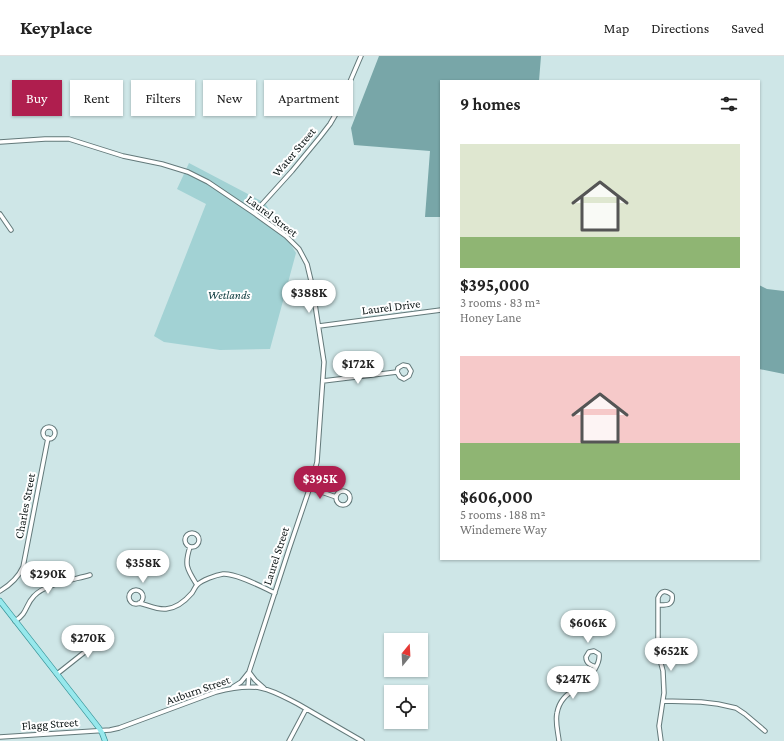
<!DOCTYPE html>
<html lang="en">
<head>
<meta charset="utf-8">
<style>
	:root { --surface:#fff; --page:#f2f2f2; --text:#222; --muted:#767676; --line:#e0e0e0; --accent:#af1e4e }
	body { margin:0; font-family:"Crimson Pro",serif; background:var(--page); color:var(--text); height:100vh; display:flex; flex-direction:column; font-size:15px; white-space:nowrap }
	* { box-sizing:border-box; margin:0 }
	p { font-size:13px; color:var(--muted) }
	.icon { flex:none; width:22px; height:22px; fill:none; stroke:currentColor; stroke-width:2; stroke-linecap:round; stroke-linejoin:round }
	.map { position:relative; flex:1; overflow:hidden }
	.drawer { position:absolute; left:440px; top:24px; width:320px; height:480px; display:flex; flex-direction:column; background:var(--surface); border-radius:0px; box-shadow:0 1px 3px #0004 }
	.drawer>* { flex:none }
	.banner { position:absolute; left:12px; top:24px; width:368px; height:36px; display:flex; gap:8px }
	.needle { width:26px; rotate:18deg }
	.buttons { position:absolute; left:384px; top:577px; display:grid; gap:8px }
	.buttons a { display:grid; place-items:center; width:44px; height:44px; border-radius:0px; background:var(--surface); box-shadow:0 1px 3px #0004; font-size:20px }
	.price { position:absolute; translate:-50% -34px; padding:0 9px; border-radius:14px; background:#fff; color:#222; font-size:13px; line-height:26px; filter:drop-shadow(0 1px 2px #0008) }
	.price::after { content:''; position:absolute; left:50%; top:24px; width:12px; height:9px; margin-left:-6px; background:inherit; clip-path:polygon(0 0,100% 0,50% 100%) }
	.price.on { background:var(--accent); color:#fff }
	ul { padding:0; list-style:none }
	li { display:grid; align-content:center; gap:8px; height:212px; padding:0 20px }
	li span { display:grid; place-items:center; height:124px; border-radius:0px; color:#555 }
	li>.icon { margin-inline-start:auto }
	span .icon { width:72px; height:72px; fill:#fffc; stroke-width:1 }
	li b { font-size:17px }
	h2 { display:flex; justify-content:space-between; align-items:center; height:48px; padding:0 20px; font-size:17px }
	.pill { padding:0 14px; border-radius:0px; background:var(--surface); box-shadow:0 1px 3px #0004; font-size:14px; line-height:36px }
	.pill.on { background:var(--accent); color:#fff }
	header { display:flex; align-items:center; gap:24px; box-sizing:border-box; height:56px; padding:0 20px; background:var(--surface); border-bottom:1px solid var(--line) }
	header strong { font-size:19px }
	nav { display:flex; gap:22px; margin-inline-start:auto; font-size:14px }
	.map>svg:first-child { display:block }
	.green { fill:#a2d2d4 }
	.forest { fill:#78a6a8 }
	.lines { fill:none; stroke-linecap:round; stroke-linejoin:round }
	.minor-casing { stroke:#63797a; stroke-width:5.5 }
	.major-casing { stroke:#3a959a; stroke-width:6 }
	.minor { stroke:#fff; stroke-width:3.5 }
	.major { stroke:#97e8ec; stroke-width:4.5 }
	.labels { text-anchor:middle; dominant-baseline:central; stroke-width:4; stroke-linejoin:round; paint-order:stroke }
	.street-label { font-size:12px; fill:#0e1717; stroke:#fff }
	.park-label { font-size:12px; font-style:italic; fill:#154144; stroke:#fff }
</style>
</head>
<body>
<header>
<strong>Keyplace</strong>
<nav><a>Map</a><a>Directions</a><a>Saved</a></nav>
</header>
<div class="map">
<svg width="784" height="685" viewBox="0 0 784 685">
	<rect width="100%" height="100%" fill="#cee6e7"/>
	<path class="green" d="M189,107L265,147L296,197L270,293L220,294L164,286L154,280L206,148L177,133Z"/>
	<path class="forest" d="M379,0H541L539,25H441V161H425L430,95L354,89L351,72Z
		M759,229L767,233L784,235V318L759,313Z"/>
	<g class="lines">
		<g class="minor-casing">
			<path id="minor" d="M0,86L45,83H69L123,100L162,108L188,116L208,126L254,157L286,180L299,193L307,208L312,229L324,306L317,406L311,428L289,493L249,616L248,631
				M254,157L292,115L320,81L330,68L337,56L361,0
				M0,158L11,174
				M319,270L441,254
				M323,325L397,316L398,312L403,309L408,310L411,315L409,320L404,323L400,321L397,316
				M43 377a6 6 0 1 1 12 0a6 6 0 1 1-12 0Z
				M310,432L336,441
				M336 442a7 7 0 1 1 14 0a7 7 0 1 1-14 0Z
				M185 484a7 7 0 1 1 14 0a7 7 0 1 1-14 0Z
				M190,491C184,509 187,513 197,529
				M129 541a7 7 0 1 1 14 0a7 7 0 1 1-14 0Z
				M0,535C10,529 18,522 23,511L48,382
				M139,547C148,549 157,554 166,553C177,552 186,544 192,537C194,534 195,531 197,529C202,524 216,519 223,518C236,517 262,531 275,537
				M658,549C666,549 674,550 672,539C666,534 661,534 658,542V596L663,615L664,637L659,670L661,685
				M15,565C28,557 25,549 34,540C45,528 73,524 90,519
				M57,618L110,576
				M233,631L241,626L249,616L255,624L264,632
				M663,645L701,646L718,648L736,652L745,658L765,675
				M0,681L110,674L119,672L216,636C231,632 246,629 261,632C275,635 286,642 298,648C319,660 341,673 362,685
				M289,685L306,653
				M559,685C558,676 555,666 557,657C560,640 572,636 583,627C588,623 592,618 595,613C598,608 600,604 599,598L594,595L589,596L586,601C586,607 590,609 596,611"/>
		</g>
		<g class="major-casing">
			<path id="major" d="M0,545L99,672L102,677L105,685"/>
		</g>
		<use href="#minor" class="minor"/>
		<use href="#major" class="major"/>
	</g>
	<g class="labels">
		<g class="street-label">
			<text transform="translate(294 96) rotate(-50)">Water Street</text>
			<text transform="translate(272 160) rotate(37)">Laurel Street</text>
			<text transform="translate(391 251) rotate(-7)">Laurel Drive</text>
			<text transform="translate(25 450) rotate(-79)">Charles Street</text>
			<text transform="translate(276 500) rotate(-72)">Laurel Street</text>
			<text transform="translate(198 634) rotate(-19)">Auburn Street</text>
			<text transform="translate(50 668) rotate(-4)">Flagg Street</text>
		</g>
		<g class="park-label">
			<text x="229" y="239">Wetlands</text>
		</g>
	</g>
</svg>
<div class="buttons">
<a><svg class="needle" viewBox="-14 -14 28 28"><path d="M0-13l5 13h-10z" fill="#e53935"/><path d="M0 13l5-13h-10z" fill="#767676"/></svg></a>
<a><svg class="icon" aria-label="locate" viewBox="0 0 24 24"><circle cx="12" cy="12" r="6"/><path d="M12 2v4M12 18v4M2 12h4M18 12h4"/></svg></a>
</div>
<b class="price" style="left:309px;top:258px">$388K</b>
<b class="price" style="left:358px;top:329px">$172K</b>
<b class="price on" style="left:320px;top:444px">$395K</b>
<b class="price" style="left:143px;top:528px">$358K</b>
<b class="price" style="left:48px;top:539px">$290K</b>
<b class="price" style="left:588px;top:588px">$606K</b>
<b class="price" style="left:88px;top:603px">$270K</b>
<b class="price" style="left:671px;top:616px">$652K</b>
<b class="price" style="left:573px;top:644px">$247K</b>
<div class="banner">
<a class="pill on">Buy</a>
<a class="pill">Rent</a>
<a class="pill">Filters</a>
<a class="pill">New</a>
<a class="pill">Apartment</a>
</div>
<section class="drawer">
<h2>9 homes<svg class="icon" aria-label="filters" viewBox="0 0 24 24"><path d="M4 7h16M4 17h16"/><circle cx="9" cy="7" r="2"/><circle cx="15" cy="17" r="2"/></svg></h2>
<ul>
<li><span style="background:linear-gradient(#dfe7d0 75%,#8fb573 0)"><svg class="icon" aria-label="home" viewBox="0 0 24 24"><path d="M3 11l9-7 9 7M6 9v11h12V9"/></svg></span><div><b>$395,000</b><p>3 rooms · 83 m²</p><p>Honey Lane</p></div></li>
<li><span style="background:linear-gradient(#f6c9c9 70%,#8fb573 0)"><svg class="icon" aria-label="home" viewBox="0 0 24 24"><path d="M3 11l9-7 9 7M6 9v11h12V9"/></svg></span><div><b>$606,000</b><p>5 rooms · 188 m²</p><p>Windemere Way</p></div></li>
</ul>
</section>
</div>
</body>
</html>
